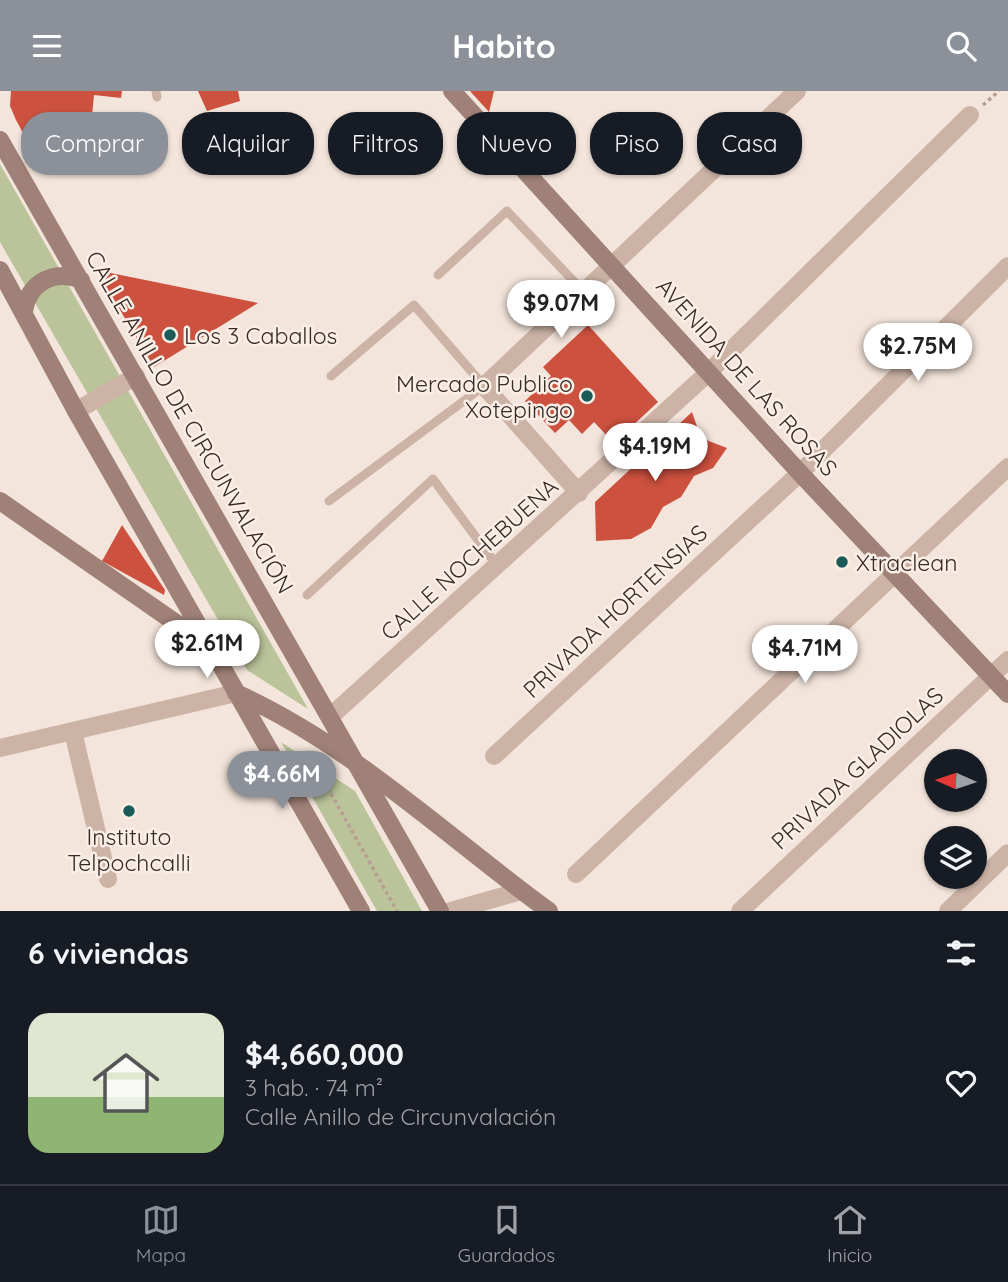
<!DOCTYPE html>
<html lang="es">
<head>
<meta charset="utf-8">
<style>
	:root { --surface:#171b24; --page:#20242c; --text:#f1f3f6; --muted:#9ea1a6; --line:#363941; --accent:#8c9099 }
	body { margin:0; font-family:Quicksand,sans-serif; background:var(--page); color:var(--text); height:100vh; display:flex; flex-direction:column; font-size:26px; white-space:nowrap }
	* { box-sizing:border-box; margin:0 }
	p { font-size:23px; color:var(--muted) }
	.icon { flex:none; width:38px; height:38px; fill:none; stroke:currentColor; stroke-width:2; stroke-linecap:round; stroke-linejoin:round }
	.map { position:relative; height:820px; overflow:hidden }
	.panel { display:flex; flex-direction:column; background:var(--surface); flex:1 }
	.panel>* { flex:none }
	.top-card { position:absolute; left:21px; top:21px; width:966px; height:63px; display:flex; gap:14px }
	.needle { width:46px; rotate:273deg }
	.buttons { position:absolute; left:924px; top:658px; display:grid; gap:14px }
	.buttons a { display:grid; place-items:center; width:63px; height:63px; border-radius:50%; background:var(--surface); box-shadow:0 2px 5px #0004; font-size:35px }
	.price { position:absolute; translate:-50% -60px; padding:0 16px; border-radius:24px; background:#fff; color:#222; font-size:23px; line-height:46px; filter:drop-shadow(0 2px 4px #0008) }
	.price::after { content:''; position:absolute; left:50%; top:42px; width:21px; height:16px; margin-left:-10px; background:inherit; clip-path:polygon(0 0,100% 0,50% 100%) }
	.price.selected { background:var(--accent); color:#fff }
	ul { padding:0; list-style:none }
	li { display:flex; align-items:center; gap:21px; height:175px; padding:0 28px }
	li span { display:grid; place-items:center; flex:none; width:196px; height:140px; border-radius:21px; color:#555 }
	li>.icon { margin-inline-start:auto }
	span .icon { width:84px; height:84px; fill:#fffc; stroke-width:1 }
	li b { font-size:30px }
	h2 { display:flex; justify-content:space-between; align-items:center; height:84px; padding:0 28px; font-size:30px }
	.tag { padding:0 24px; border-radius:28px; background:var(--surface); box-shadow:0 2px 5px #0004; font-size:24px; line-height:63px }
	.tag.selected { background:var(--accent); color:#fff }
	header { display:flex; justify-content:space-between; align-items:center; height:91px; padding:0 28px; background:var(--accent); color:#fff; font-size:32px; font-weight:700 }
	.menu { display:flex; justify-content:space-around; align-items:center; height:98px; border-top:2px solid var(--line); background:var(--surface); font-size:19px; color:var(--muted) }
	.menu a { display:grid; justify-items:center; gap:4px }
	.menu .selected { color:var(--accent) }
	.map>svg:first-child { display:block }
	.green { fill:#bac39a }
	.building { fill:#cd513f }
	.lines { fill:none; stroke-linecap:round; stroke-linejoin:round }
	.path { stroke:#b89d90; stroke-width:3.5; stroke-dasharray:3.5 3.5; stroke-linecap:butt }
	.lane { stroke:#ccb3a6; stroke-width:9 }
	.street { stroke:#ccb3a6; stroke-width:18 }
	.secondary { stroke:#a08177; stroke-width:18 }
	.poi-dot { fill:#1a5b59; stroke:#faefe7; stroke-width:2.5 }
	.labels { text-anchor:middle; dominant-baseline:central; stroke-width:5; stroke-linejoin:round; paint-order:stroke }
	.poi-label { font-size:23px; fill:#382a27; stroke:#faefe7; text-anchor:start }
	.street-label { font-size:23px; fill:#382a27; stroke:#faefe7 }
</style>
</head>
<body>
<header><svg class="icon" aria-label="menu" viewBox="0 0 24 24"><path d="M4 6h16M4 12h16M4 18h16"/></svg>Habito<svg class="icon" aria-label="search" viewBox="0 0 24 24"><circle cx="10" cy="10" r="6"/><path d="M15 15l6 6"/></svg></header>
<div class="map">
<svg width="1008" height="820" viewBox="0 0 1008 820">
	<rect width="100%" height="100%" fill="#f3e5db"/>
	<path class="green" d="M0,73L308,618L247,579L0,151Z
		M281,651L355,700L422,820H377Z"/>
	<path class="building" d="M11,0H122L121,7L94,4L92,25L71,22L68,63L42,77L16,29L10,15Z
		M198,0H238L240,10L207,20Z
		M470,0H494L489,21Z
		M96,179L258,212L154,276Z
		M588,234L658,311L614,352L594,331L582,343L569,329L555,342L525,310L551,285L543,276Z
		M692,321L701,347L727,357L713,377L694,385L681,406L663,416L651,437L631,448L596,450L595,411Z
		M122,434L165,499L164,504L102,470Z"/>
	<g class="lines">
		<path class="path" d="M983,14L999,0
			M307,660L397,820"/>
		<path class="lane" d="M156,0L157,6
			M438,184L507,120L584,201
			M329,410L484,295L414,214L331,285
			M307,504L433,388L498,476"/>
		<path class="street" d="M76,320L136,285
			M579,402L484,295L797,0
			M331,625L708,282L970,24
			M73,641L108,788
			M0,657L236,602
			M494,665L800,382L1008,175
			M576,783L1008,376
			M451,820L521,800
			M740,820L1008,569
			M948,820L1008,762"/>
		<path class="secondary" d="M452,0L800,382L1008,603
			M0,49L440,820
			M0,179L76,320L361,820
			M24,220C29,191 54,178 81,189
			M0,410L209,555
			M236,602C353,655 446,745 549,820"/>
	</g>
	<g class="poi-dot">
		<circle cx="170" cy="244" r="7"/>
		<circle cx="587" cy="305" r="7"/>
		<circle cx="842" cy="471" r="7"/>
		<circle cx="129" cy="720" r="7"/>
	</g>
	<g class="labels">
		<g class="poi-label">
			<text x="184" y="244">Los 3 Caballos</text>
			<text x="573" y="292" text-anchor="end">Mercado Publico<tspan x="573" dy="26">Xotepingo</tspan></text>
			<text x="856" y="471">Xtraclean</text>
			<text x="129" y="745" text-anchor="middle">Instituto<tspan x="129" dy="26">Telpochcalli</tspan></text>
		</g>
		<g class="street-label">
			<text transform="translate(747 286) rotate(48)">AVENIDA DE LAS ROSAS</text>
			<text transform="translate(190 331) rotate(60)">CALLE ANILLO DE CIRCUNVALACIÓN</text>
			<text transform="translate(469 468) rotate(-42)">CALLE NOCHEBUENA</text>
			<text transform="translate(615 520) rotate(-43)">PRIVADA HORTENSIAS</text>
			<text transform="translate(857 677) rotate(-43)">PRIVADA GLADIOLAS</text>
		</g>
	</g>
</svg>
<div class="buttons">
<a><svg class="needle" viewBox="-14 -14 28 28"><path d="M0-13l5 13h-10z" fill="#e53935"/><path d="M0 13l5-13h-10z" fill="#9ea1a6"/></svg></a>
<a><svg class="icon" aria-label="layers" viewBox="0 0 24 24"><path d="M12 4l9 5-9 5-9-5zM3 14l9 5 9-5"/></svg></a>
</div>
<b class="price" style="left:561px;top:249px">$9.07M</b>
<b class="price" style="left:918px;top:292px">$2.75M</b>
<b class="price" style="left:655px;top:392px">$4.19M</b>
<b class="price" style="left:207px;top:589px">$2.61M</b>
<b class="price" style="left:805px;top:594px">$4.71M</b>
<b class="price selected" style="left:282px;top:720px">$4.66M</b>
<div class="top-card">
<a class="tag selected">Comprar</a>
<a class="tag">Alquilar</a>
<a class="tag">Filtros</a>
<a class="tag">Nuevo</a>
<a class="tag">Piso</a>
<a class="tag">Casa</a>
</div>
</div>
<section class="panel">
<h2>6 viviendas<svg class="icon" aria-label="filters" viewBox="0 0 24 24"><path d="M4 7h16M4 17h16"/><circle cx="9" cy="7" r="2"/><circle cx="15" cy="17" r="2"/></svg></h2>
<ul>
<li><span style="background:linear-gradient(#dfe7d0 60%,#8fb573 0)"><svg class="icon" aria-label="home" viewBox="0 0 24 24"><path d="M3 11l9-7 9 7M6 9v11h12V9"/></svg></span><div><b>$4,660,000</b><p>3 hab. · 74 m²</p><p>Calle Anillo de Circunvalación</p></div><svg class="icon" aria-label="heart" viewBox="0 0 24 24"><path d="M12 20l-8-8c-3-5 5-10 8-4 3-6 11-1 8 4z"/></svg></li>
</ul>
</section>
<nav class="menu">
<a class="selected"><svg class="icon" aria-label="map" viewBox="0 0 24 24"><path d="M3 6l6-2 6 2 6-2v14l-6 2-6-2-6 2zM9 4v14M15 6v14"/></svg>Mapa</a>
<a><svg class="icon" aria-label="saved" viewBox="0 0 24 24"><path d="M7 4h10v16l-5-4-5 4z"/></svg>Guardados</a>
<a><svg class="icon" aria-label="home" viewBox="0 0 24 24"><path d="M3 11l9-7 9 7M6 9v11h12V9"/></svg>Inicio</a>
</nav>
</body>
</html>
